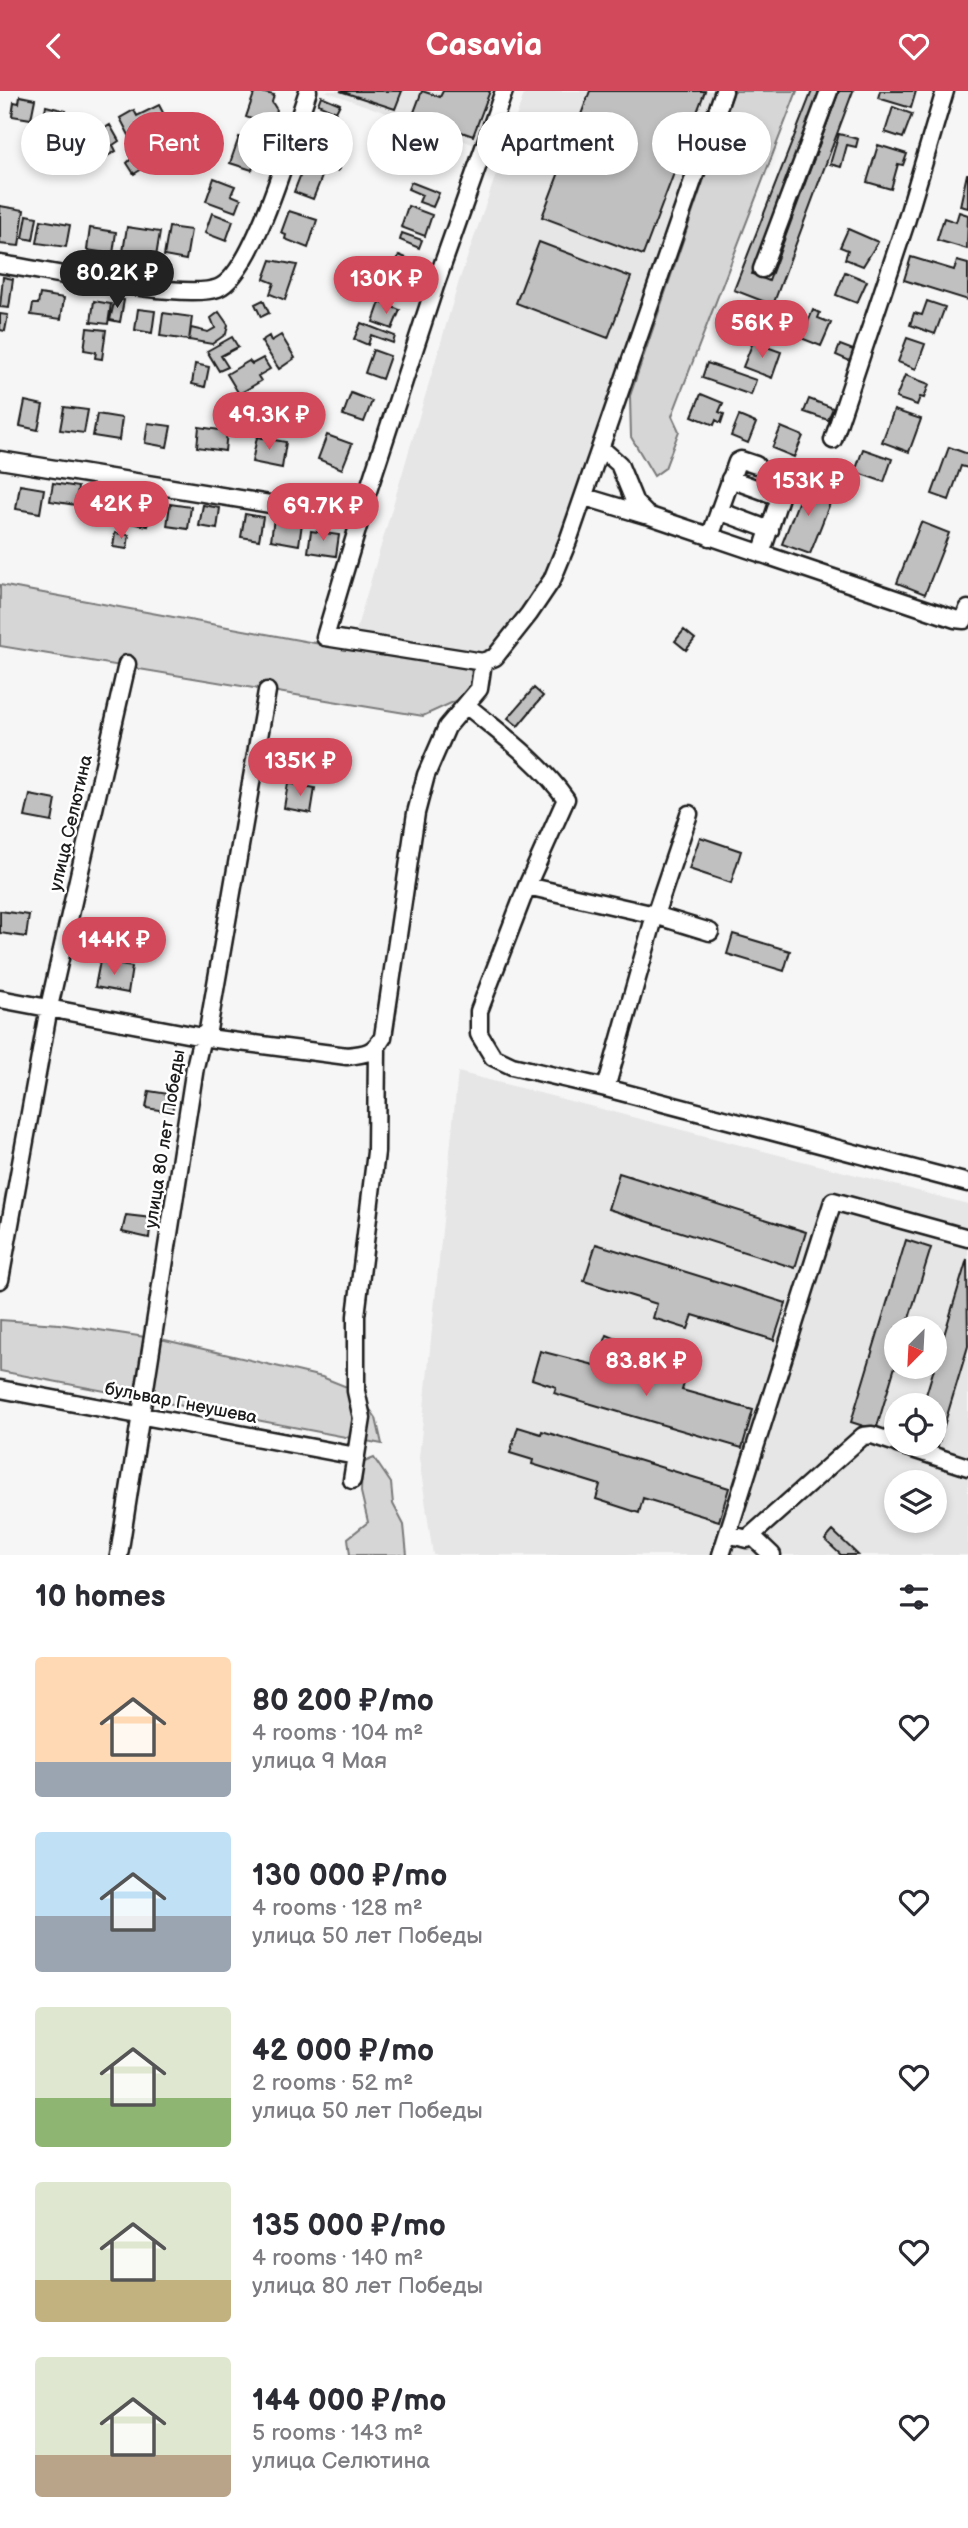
<!DOCTYPE html>
<html lang="en">
<head>
<meta charset="utf-8">
<style>
	:root { --surface:#fff; --page:#f2f2f3; --text:#2b2b33; --muted:#7c7c81; --accent:#d1495b }
	body { margin:0; font-family:"Balsamiq Sans",sans-serif; background:var(--page); color:var(--text); height:100vh; display:flex; flex-direction:column; font-size:26px; white-space:nowrap }
	* { box-sizing:border-box; margin:0 }
	p { font-size:23px; color:var(--muted) }
	.icon { flex:none; width:38px; height:38px; fill:none; stroke:currentColor; stroke-width:2; stroke-linecap:round; stroke-linejoin:round }
	.map { position:relative; height:1464px; overflow:hidden }
	.details { display:flex; flex-direction:column; background:var(--surface); flex:1 }
	.details>* { flex:none }
	.top-card { position:absolute; left:21px; top:21px; width:928px; height:63px; display:flex; gap:14px }
	.needle { width:46px; rotate:204deg }
	.fabs { position:absolute; left:884px; top:1225px; display:grid; gap:14px }
	.fabs a { display:grid; place-items:center; width:63px; height:63px; border-radius:50%; background:var(--surface); box-shadow:0 4px 10px #0003; font-size:35px }
	.price { position:absolute; translate:-50% -60px; padding:0 16px; border-radius:24px; background:var(--accent); color:#fff; font-size:23px; line-height:46px; filter:drop-shadow(0 2px 4px #0008) }
	.price::after { content:''; position:absolute; left:50%; top:42px; width:21px; height:16px; margin-left:-10px; background:inherit; clip-path:polygon(0 0,100% 0,50% 100%) }
	.price.on { background:#222; color:#fff }
	ul { padding:0; list-style:none }
	li { display:flex; align-items:center; gap:21px; height:175px; padding:0 35px }
	li span { display:grid; place-items:center; flex:none; width:196px; height:140px; border-radius:7px; color:#555 }
	li>.icon { margin-inline-start:auto }
	span .icon { width:84px; height:84px; fill:#fffc; stroke-width:1 }
	li b { font-size:30px }
	h2 { display:flex; justify-content:space-between; align-items:center; height:84px; padding:0 35px; font-size:30px }
	.pill { padding:0 24px; border-radius:32px; background:var(--surface); box-shadow:0 4px 10px #0003; font-size:24px; line-height:63px }
	.pill.on { background:var(--accent); color:#fff }
	header { display:flex; justify-content:space-between; align-items:center; height:91px; padding:0 35px; background:var(--accent); color:#fff; font-size:32px; font-weight:800 }
	.map>svg:first-child { display:block }
	.built { fill:#e6e6e6; fill-rule:evenodd }
	.green { fill:#d6d6d6; stroke:#797979; stroke-width:2 }
	.building { fill:#c0c0c0; stroke:#1c1c1c; stroke-width:2 }
	.lines { fill:none; stroke-linecap:round; stroke-linejoin:round }
	.minor-casing { stroke:#1c1c1c; stroke-width:21 }
	.minor { stroke:#fff; stroke-width:16 }
	.labels { text-anchor:middle; dominant-baseline:central; stroke-width:5; stroke-linejoin:round; paint-order:stroke }
	.street-label { font-size:18px; fill:#1c1c1c; stroke:#fff }
</style>
</head>
<body>
<header><svg class="icon" aria-label="back" viewBox="0 0 24 24"><path d="M15 5l-7 7 7 7"/></svg>Casavia<svg class="icon" aria-label="heart" viewBox="0 0 24 24"><path d="M12 20l-8-8c-3-5 5-10 8-4 3-6 11-1 8 4z"/></svg></header>
<div class="map">
<svg width="968" height="1464" viewBox="0 0 968 1464">
	<rect width="100%" height="100%" fill="#f6f6f6"/>
	<filter id="ink" filterUnits="userSpaceOnUse"><feTurbulence type="fractalNoise" baseFrequency=".0143" numOctaves="2"/><feDisplacementMap in="SourceGraphic" scale="14" xChannelSelector="R" yChannelSelector="G"/><feConvolveMatrix kernelMatrix="1 2 1 2 8 2 1 2 1" color-interpolation-filters="sRGB"/></filter>
	<g filter="url(#ink)">
		<path class="built" d="M325,0H496L478,55Z
			M525,0H718L547,489L491,562L355,543L459,190Z
			M458,981L968,1113V1464H433L419,1367ZM896,1237H934V1276H896ZM896,1314H934V1353H896ZM896,1391H934V1430H896Z"/>
		<path class="green" d="M734,0H797L675,317L672,325L679,340L665,377L654,385L631,346L630,305Z
			M0,494L331,555L469,569L474,592L458,609L423,625L0,555Z
			M0,1229L59,1233L165,1249L322,1286L357,1300L376,1327L382,1353L0,1280Z
			M374,1367L391,1392L393,1413L404,1434L407,1464H350L348,1447L368,1431L361,1401L362,1372Z"/>
		<path class="building" d="M255,0L274,4L272,11L277,19L270,35L246,26Z
			M340,0H402L395,18Z
			M422,0L440,6L443,0H490L473,45L413,24Z
			M590,0H705L643,164L542,126Z
			M812,0H824L752,183L769,190L839,0H853L773,214L734,199Z
			M880,0H916L911,17L878,7Z
			M20,5L35,8L31,28L12,25L14,11L19,12Z
			M321,5L340,13L336,21L318,13Z
			M159,14L169,33L147,45L145,40L131,48L120,27L134,19L137,25Z
			M46,15L66,20L60,46L40,42Z
			M893,16L912,23L903,47L885,41Z
			M324,31L346,39L338,60L316,52Z
			M110,34L119,50L113,54L116,60L107,65L104,59L97,63L88,47Z
			M839,43L858,48L856,56L847,54L841,76L830,73Z
			M239,46L261,54L252,79L230,72Z
			M878,54L907,63L903,74L898,73L891,98L867,91Z
			M141,58L150,73L134,83L127,72Z
			M327,65L342,71L338,80L324,74Z
			M304,75L323,83L313,108L294,101Z
			M967,83H968V117L960,115Z
			M214,87L235,95L231,104L241,108L236,121L206,110Z
			M411,91L439,102L433,116L419,111L422,104L408,98Z
			M0,115L24,119L19,155L0,153Z
			M408,115L432,124L425,145L401,136Z
			M289,120L317,129L308,157L285,148L286,144L281,142Z
			M959,121L968,124L967,158L937,149L944,127L956,131Z
			M212,122L233,130L226,150L205,142Z
			M27,124L37,126L33,149L23,147Z
			M41,129L70,134L66,156L37,152Z
			M127,136L160,141L155,172L122,167Z
			M169,136L191,139L186,169L164,165Z
			M90,137L116,141L113,163L87,159Z
			M848,138L878,151L863,175L845,168L848,159L840,156Z
			M402,142L422,149L419,157L400,149Z
			M539,151L631,186L608,247L516,212Z
			M399,164L416,171L408,191L390,185Z
			M911,166L954,179L957,170L968,173V209L904,189Z
			M271,169L297,174L285,209L270,203L274,192L264,188Z
			M845,181L867,190L857,212L836,204Z
			M3,186L13,188L9,217L0,216Z
			M385,189L402,195L399,204L381,197Z
			M40,203L64,207L61,228L31,224L33,213H38Z
			M115,207L124,209L120,231L110,229Z
			M263,209L269,222L261,226L255,213Z
			M94,210L111,213L108,233L91,231Z
			M927,210L945,216L935,243L910,234L914,222L922,224Z
			M380,211L400,219L392,238L373,231Z
			M138,218L155,220L152,242L135,239Z
			M813,219L820,222L818,227L831,232L821,255L801,247Z
			M219,221L228,234L226,243L212,253L189,249L191,237L208,241L215,237L211,227Z
			M163,222L192,226L189,249L160,245Z
			M0,223L8,224L5,240L0,239Z
			M361,232L395,245L393,252L371,244L368,254L354,248Z
			M727,233L741,238L736,249L722,244Z
			M87,237L106,239L102,268L95,267L96,261L84,259Z
			M281,244L295,267L279,278L261,250L269,245L271,250Z
			M232,246L238,256L221,265L228,276L219,280L207,260Z
			M907,247L925,253L916,278L898,271Z
			M753,251L781,261L772,287L743,276Z
			M840,254L856,260L852,271L836,264Z
			M373,259L390,265L382,288L365,282Z
			M263,267L270,278L258,285L261,290L239,303L227,283L249,270L252,273Z
			M707,272L756,289L751,304L702,287Z
			M195,273L209,276L205,296L192,293Z
			M905,284L929,293L924,307L920,306L917,314L896,307Z
			M351,302L372,310L364,331L343,324Z
			M701,303L723,312L719,321L724,323L721,332L716,329L714,334L692,325Z
			M809,308L833,317L828,329L804,321Z
			M25,310L43,314L38,339L20,335Z
			M64,316L88,319L84,342L60,339Z
			M894,319L921,328L909,361L882,351Z
			M97,323L122,327L119,349L93,345Z
			M739,325L756,332L748,352L731,345Z
			M148,332L171,335L167,356L145,352Z
			M199,336L227,340L225,360L197,356Z
			M781,336L803,345L794,366L772,357Z
			M327,344L352,353L342,378L318,368Z
			M257,346L286,351L282,377L252,371Z
			M949,356L968,363V377L961,375L949,409L932,403Z
			M863,358L892,368L884,391L855,381Z
			M806,391L834,402L810,463L782,453Z
			M53,392L78,396L76,414L50,410Z
			M20,394L44,398L40,422L16,418Z
			M99,396L118,400L115,423L95,420Z
			M135,404L153,407L148,435L130,432Z
			M170,413L191,416L188,438L167,435Z
			M203,414L220,417L217,438L199,435Z
			M245,423L263,426L259,449L241,446Z
			M274,427L302,432L299,454L271,449Z
			M921,431L949,442L925,503L897,492Z
			M311,440L339,444L336,465L308,461Z
			M115,442L129,444L127,458L113,456Z
			M684,539L695,548L686,559L675,550Z
			M534,597L543,605L518,635L508,627Z
			M288,692L315,697L311,722L284,717Z
			M30,704L56,709L52,731L25,726Z
			M700,746L741,760L731,792L689,778Z
			M0,820L29,824L26,846L0,842Z
			M733,843L790,860L784,880L727,863Z
			M100,870L132,876L128,902L95,896Z
			M149,1000L175,1004L172,1021L146,1017Z
			M619,1082L806,1141L795,1177L608,1118Z
			M126,1124L151,1127L149,1147L122,1141Z
			M906,1149L931,1157L906,1237H896V1272L876,1339L851,1331Z
			M596,1153L786,1212L774,1249L693,1224L688,1238L653,1227L657,1213L584,1190Z
			M967,1168L968,1255L937,1358L921,1353H934V1314H923Z
			M607,1244L619,1249L615,1259L603,1255Z
			M540,1260L645,1287L649,1275L686,1286L682,1299L753,1319L742,1357L554,1302L556,1296L532,1288Z
			M518,1336L541,1343L542,1340L729,1397L719,1430L643,1407L639,1422L596,1408L600,1394L532,1373L533,1369L510,1362Z
			M833,1440L858,1464H841L825,1449Z"/>
		<g class="lines">
			<g class="minor-casing">
				<path id="minor" d="M0,173C43,179 184,210 218,197C255,182 294,40 308,0
					M762,178L829,0
					M833,349L906,131L945,0
					M602,358L619,373L635,412L647,424L955,528L964,529L968,518
					M0,369L338,424L355,422L365,409L435,195L504,0
					M730,388L780,406L761,463
					M585,406L645,424
					M365,412L325,546L483,571
					M719,420L770,439
					M710,446L737,371L741,369L756,374
					M466,614C500,642 540,671 566,708L527,795L479,920V943L493,966L512,975L606,997L968,1092
					M527,795L655,824L710,841
					M0,908L208,947L347,965C366,963 374,962 383,946L416,722L426,684L447,636L479,598L483,571L495,566L529,523L552,489L568,450L724,0
					M606,997L655,824L689,723
					M0,1189L49,916L127,573
					M0,1298L356,1365
					M897,1353L968,1376
					M352,1389L362,1327L356,1300V1225L376,1061L377,957
					M728,1443L747,1448L863,1345L872,1344L896,1352
					M751,1444L772,1464
					M119,1464L195,976L202,946L208,939L267,600
					M721,1464L833,1110L968,1147"/>
			</g>
			<use href="#minor" class="minor"/>
		</g>
	</g>
	<g class="labels">
		<g class="street-label">
			<text transform="translate(71 732) rotate(-77)">улица Селютина</text>
			<text transform="translate(165 1048) rotate(-81)">улица 80 лет Победы</text>
			<text transform="translate(181 1312) rotate(11)">бульвар Гнеушева</text>
		</g>
	</g>
</svg>
<div class="fabs">
<a><svg class="needle" viewBox="-14 -14 28 28"><path d="M0-13l5 13h-10z" fill="#e53935"/><path d="M0 13l5-13h-10z" fill="#7c7c81"/></svg></a>
<a><svg class="icon" aria-label="locate" viewBox="0 0 24 24"><circle cx="12" cy="12" r="6"/><path d="M12 2v4M12 18v4M2 12h4M18 12h4"/></svg></a>
<a><svg class="icon" aria-label="layers" viewBox="0 0 24 24"><path d="M12 4l9 5-9 5-9-5zM3 14l9 5 9-5"/></svg></a>
</div>
<b class="price on" style="left:117px;top:219px">80.2K ₽</b>
<b class="price" style="left:386px;top:225px">130K ₽</b>
<b class="price" style="left:762px;top:269px">56K ₽</b>
<b class="price" style="left:269px;top:361px">49.3K ₽</b>
<b class="price" style="left:808px;top:427px">153K ₽</b>
<b class="price" style="left:121px;top:450px">42K ₽</b>
<b class="price" style="left:323px;top:452px">69.7K ₽</b>
<b class="price" style="left:300px;top:707px">135K ₽</b>
<b class="price" style="left:114px;top:886px">144K ₽</b>
<b class="price" style="left:646px;top:1307px">83.8K ₽</b>
<div class="top-card">
<a class="pill">Buy</a>
<a class="pill on">Rent</a>
<a class="pill">Filters</a>
<a class="pill">New</a>
<a class="pill">Apartment</a>
<a class="pill">House</a>
</div>
</div>
<section class="details">
<h2>10 homes<svg class="icon" aria-label="filters" viewBox="0 0 24 24"><path d="M4 7h16M4 17h16"/><circle cx="9" cy="7" r="2"/><circle cx="15" cy="17" r="2"/></svg></h2>
<ul>
<li><span style="background:linear-gradient(#ffd9b3 75%,#9aa5b1 0)"><svg class="icon" aria-label="home" viewBox="0 0 24 24"><path d="M3 11l9-7 9 7M6 9v11h12V9"/></svg></span><div><b>80 200 ₽/mo</b><p>4 rooms · 104 m²</p><p>улица 9 Мая</p></div><svg class="icon" aria-label="heart" viewBox="0 0 24 24"><path d="M12 20l-8-8c-3-5 5-10 8-4 3-6 11-1 8 4z"/></svg></li>
<li><span style="background:linear-gradient(#bfe0f5 60%,#9aa5b1 0)"><svg class="icon" aria-label="home" viewBox="0 0 24 24"><path d="M3 11l9-7 9 7M6 9v11h12V9"/></svg></span><div><b>130 000 ₽/mo</b><p>4 rooms · 128 m²</p><p>улица 50 лет Победы</p></div><svg class="icon" aria-label="heart" viewBox="0 0 24 24"><path d="M12 20l-8-8c-3-5 5-10 8-4 3-6 11-1 8 4z"/></svg></li>
<li><span style="background:linear-gradient(#dfe7d0 65%,#8fb573 0)"><svg class="icon" aria-label="home" viewBox="0 0 24 24"><path d="M3 11l9-7 9 7M6 9v11h12V9"/></svg></span><div><b>42 000 ₽/mo</b><p>2 rooms · 52 m²</p><p>улица 50 лет Победы</p></div><svg class="icon" aria-label="heart" viewBox="0 0 24 24"><path d="M12 20l-8-8c-3-5 5-10 8-4 3-6 11-1 8 4z"/></svg></li>
<li><span style="background:linear-gradient(#dfe7d0 70%,#c2b280 0)"><svg class="icon" aria-label="home" viewBox="0 0 24 24"><path d="M3 11l9-7 9 7M6 9v11h12V9"/></svg></span><div><b>135 000 ₽/mo</b><p>4 rooms · 140 m²</p><p>улица 80 лет Победы</p></div><svg class="icon" aria-label="heart" viewBox="0 0 24 24"><path d="M12 20l-8-8c-3-5 5-10 8-4 3-6 11-1 8 4z"/></svg></li>
<li><span style="background:linear-gradient(#dfe7d0 70%,#b9a48a 0)"><svg class="icon" aria-label="home" viewBox="0 0 24 24"><path d="M3 11l9-7 9 7M6 9v11h12V9"/></svg></span><div><b>144 000 ₽/mo</b><p>5 rooms · 143 m²</p><p>улица Селютина</p></div><svg class="icon" aria-label="heart" viewBox="0 0 24 24"><path d="M12 20l-8-8c-3-5 5-10 8-4 3-6 11-1 8 4z"/></svg></li>
</ul>
</section>
</body>
</html>
